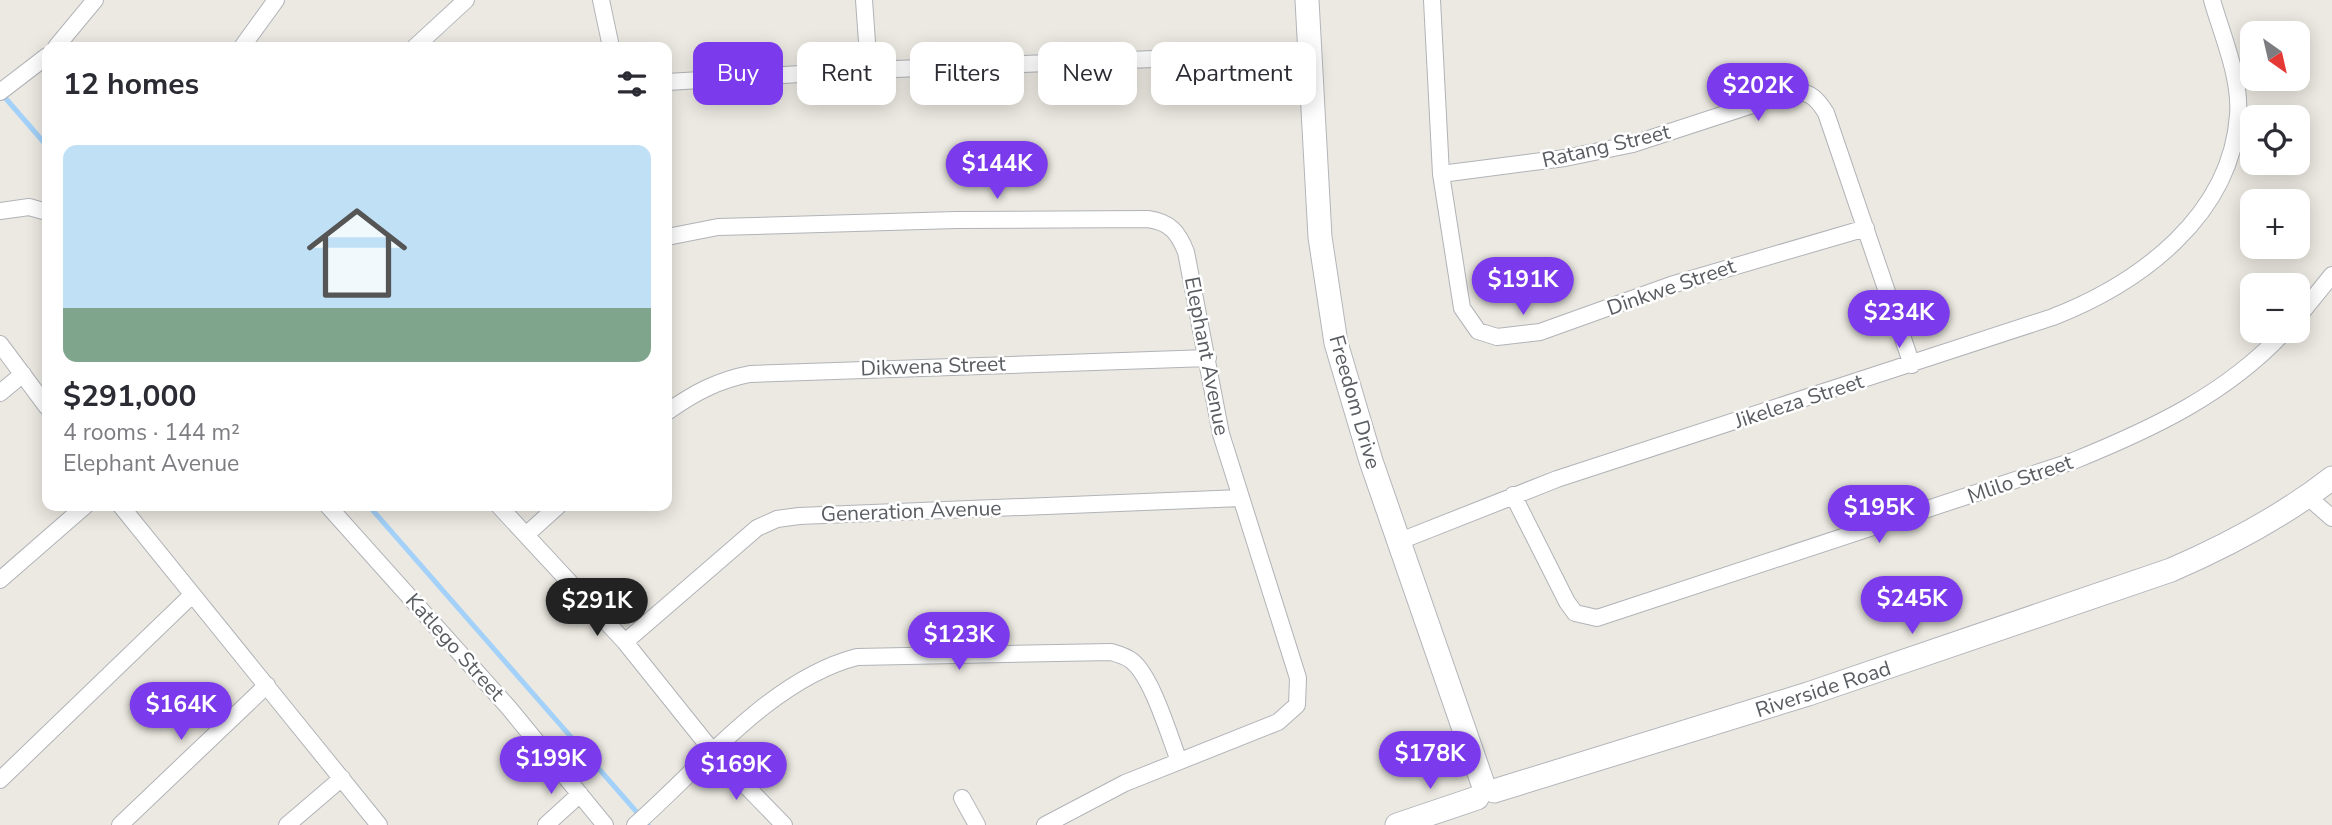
<!DOCTYPE html>
<html lang="en">
<head>
<meta charset="utf-8">
<style>
	:root { --surface:#fff; --page:#f7f7f7; --text:#2b2b33; --muted:#7c7c81; --accent:#7c3aed }
	body { margin:0; font-family:"Nunito Sans",sans-serif; background:var(--page); color:var(--text); height:100vh; display:flex; flex-direction:column; font-size:26px; white-space:nowrap }
	* { box-sizing:border-box; margin:0 }
	p { font-size:23px; color:var(--muted) }
	.icon { flex:none; width:38px; height:38px; fill:none; stroke:currentColor; stroke-width:2; stroke-linecap:round; stroke-linejoin:round }
	.map { position:relative; flex:1; overflow:hidden }
	.details { position:absolute; left:42px; top:42px; width:630px; height:469px; display:flex; flex-direction:column; background:var(--surface); border-radius:14px; box-shadow:0 4px 18px #0003 }
	.details>* { flex:none }
	.banner { position:absolute; left:693px; top:42px; width:665px; height:63px; display:flex; gap:14px }
	.needle { width:46px; rotate:146deg }
	.controls { position:absolute; left:2240px; top:21px; display:grid; gap:14px }
	.controls a { display:grid; place-items:center; width:70px; height:70px; border-radius:14px; background:var(--surface); box-shadow:0 4px 18px #0003; font-size:35px }
	.price { position:absolute; translate:-50% -60px; padding:0 16px; border-radius:24px; background:var(--accent); color:#fff; font-size:23px; line-height:46px; filter:drop-shadow(0 2px 4px #0008) }
	.price::after { content:''; position:absolute; left:50%; top:42px; width:21px; height:16px; margin-left:-10px; background:inherit; clip-path:polygon(0 0,100% 0,50% 100%) }
	.price.selected { background:#222; color:#fff }
	ul { padding:0; list-style:none }
	li { display:grid; align-content:center; gap:14px; height:371px; padding:0 21px }
	li span { display:grid; place-items:center; height:217px; border-radius:14px; color:#555 }
	li>.icon { margin-inline-start:auto }
	span .icon { width:126px; height:126px; fill:#fffc; stroke-width:1 }
	li b { font-size:30px }
	h2 { display:flex; justify-content:space-between; align-items:center; height:84px; padding:0 21px; font-size:30px }
	.pill { padding:0 24px; border-radius:14px; background:var(--surface); box-shadow:0 4px 18px #0003; font-size:24px; line-height:63px }
	.pill.selected { background:var(--accent); color:#fff }
	.map>svg:first-child { display:block }
	.lines { fill:none; stroke-linecap:round; stroke-linejoin:round }
	.stream { stroke:#a3d1f9; stroke-width:5 }
	.street-casing { stroke:#b1b3b8; stroke-width:18 }
	.secondary-casing { stroke:#b3b5bb; stroke-width:25 }
	.street { stroke:#fff; stroke-width:16 }
	.secondary { stroke:#fff; stroke-width:23 }
	.labels { text-anchor:middle; dominant-baseline:central; stroke-width:5; stroke-linejoin:round; paint-order:stroke }
	.street-label { font-size:21px; fill:#595c61; stroke:#fff }
</style>
</head>
<body>
<div class="map">
<svg width="2332" height="825" viewBox="0 0 2332 825">
	<rect width="100%" height="100%" fill="#ebe9e1"/>
	<g class="lines">
		<path class="stream" d="M1,93L47,146
			M369,506L648,825"/>
		<g class="street-casing">
			<path id="street" d="M601,0L611,47
				M864,0L869,70
				M1432,0L1441,174L1462,308L1478,331L1497,337L1540,332L1671,285L1866,228
				M56,47L95,0
				M242,47L276,0
				M415,47L466,0
				M667,82L869,70L1308,53
				M0,92L47,56
				M1441,174L1565,158L1633,144L1795,91C1811,92 1818,100 1826,113L1912,365
				M0,211L29,207L47,212
				M667,237L718,227L956,220L1148,219C1170,222 1178,232 1186,252L1221,434L1298,678L1297,705L1278,722L1125,783L1045,825
				M2298,317L2332,275
				M0,344L47,407
				M0,393L23,374
				M667,412C694,393 718,380 750,374L1208,358
				M1513,495L1567,602L1575,613L1597,618L2073,461C2152,429 2227,394 2285,331
				M2308,497L2332,518
				M121,506L379,825
				M328,506L509,708L605,825
				M499,506L625,642L714,753L784,825
				M527,534L558,506
				M1400,541L1557,479L2053,317C2140,283 2231,216 2238,115C2241,78 2222,35 2212,0
				M0,580L85,506
				M625,642L757,528L777,519L799,516L1241,498
				M0,780L192,595
				M962,798L977,825
				M120,825L267,685
				M287,825L342,778
				M546,825L580,794
				M635,825C701,767 771,679 857,657L1111,652C1118,654 1126,656 1132,661C1152,677 1169,735 1179,761"/>
		</g>
		<g class="secondary-casing">
			<path id="secondary" d="M1307,0L1320,237L1336,343L1371,461L1484,787
				M1494,791L1808,694L2171,570C2229,545 2282,517 2332,478
				M1397,825L1477,798"/>
		</g>
		<use href="#street" class="street"/>
		<use href="#secondary" class="secondary"/>
	</g>
	<g class="labels">
		<g class="street-label">
			<text transform="translate(1606 146) rotate(-13)">Ratang Street</text>
			<text transform="translate(1671 287) rotate(-19)">Dinkwe Street</text>
			<text transform="translate(1207 356) rotate(79)">Elephant Avenue</text>
			<text transform="translate(933 366) rotate(-2)">Dikwena Street</text>
			<text transform="translate(1799 401) rotate(-18)">Jikeleza Street</text>
			<text transform="translate(1355 402) rotate(74)">Freedom Drive</text>
			<text transform="translate(2020 479) rotate(-19)">Mlilo Street</text>
			<text transform="translate(911 511) rotate(-2)">Generation Avenue</text>
			<text transform="translate(455 647) rotate(48)">Katlego Street</text>
			<text transform="translate(1823 689) rotate(-18)">Riverside Road</text>
		</g>
	</g>
</svg>
<div class="controls">
<a><svg class="needle" viewBox="-14 -14 28 28"><path d="M0-13l5 13h-10z" fill="#e53935"/><path d="M0 13l5-13h-10z" fill="#7c7c81"/></svg></a>
<a><svg class="icon" aria-label="locate" viewBox="0 0 24 24"><circle cx="12" cy="12" r="6"/><path d="M12 2v4M12 18v4M2 12h4M18 12h4"/></svg></a>
<a>+</a>
<a>−</a>
</div>
<b class="price" style="left:1758px;top:123px">$202K</b>
<b class="price" style="left:997px;top:201px">$144K</b>
<b class="price" style="left:1523px;top:317px">$191K</b>
<b class="price" style="left:1899px;top:350px">$234K</b>
<b class="price" style="left:1879px;top:545px">$195K</b>
<b class="price" style="left:1912px;top:636px">$245K</b>
<b class="price selected" style="left:597px;top:638px">$291K</b>
<b class="price" style="left:959px;top:672px">$123K</b>
<b class="price" style="left:181px;top:742px">$164K</b>
<b class="price" style="left:1430px;top:791px">$178K</b>
<b class="price" style="left:551px;top:796px">$199K</b>
<b class="price" style="left:736px;top:802px">$169K</b>
<div class="banner">
<a class="pill selected">Buy</a>
<a class="pill">Rent</a>
<a class="pill">Filters</a>
<a class="pill">New</a>
<a class="pill">Apartment</a>
</div>
<section class="details">
<h2>12 homes<svg class="icon" aria-label="filters" viewBox="0 0 24 24"><path d="M4 7h16M4 17h16"/><circle cx="9" cy="7" r="2"/><circle cx="15" cy="17" r="2"/></svg></h2>
<ul>
<li><span style="background:linear-gradient(#bfe0f5 75%,#7fa58c 0)"><svg class="icon" aria-label="home" viewBox="0 0 24 24"><path d="M3 11l9-7 9 7M6 9v11h12V9"/></svg></span><div><b>$291,000</b><p>4 rooms · 144 m²</p><p>Elephant Avenue</p></div></li>
</ul>
</section>
</div>
</body>
</html>
